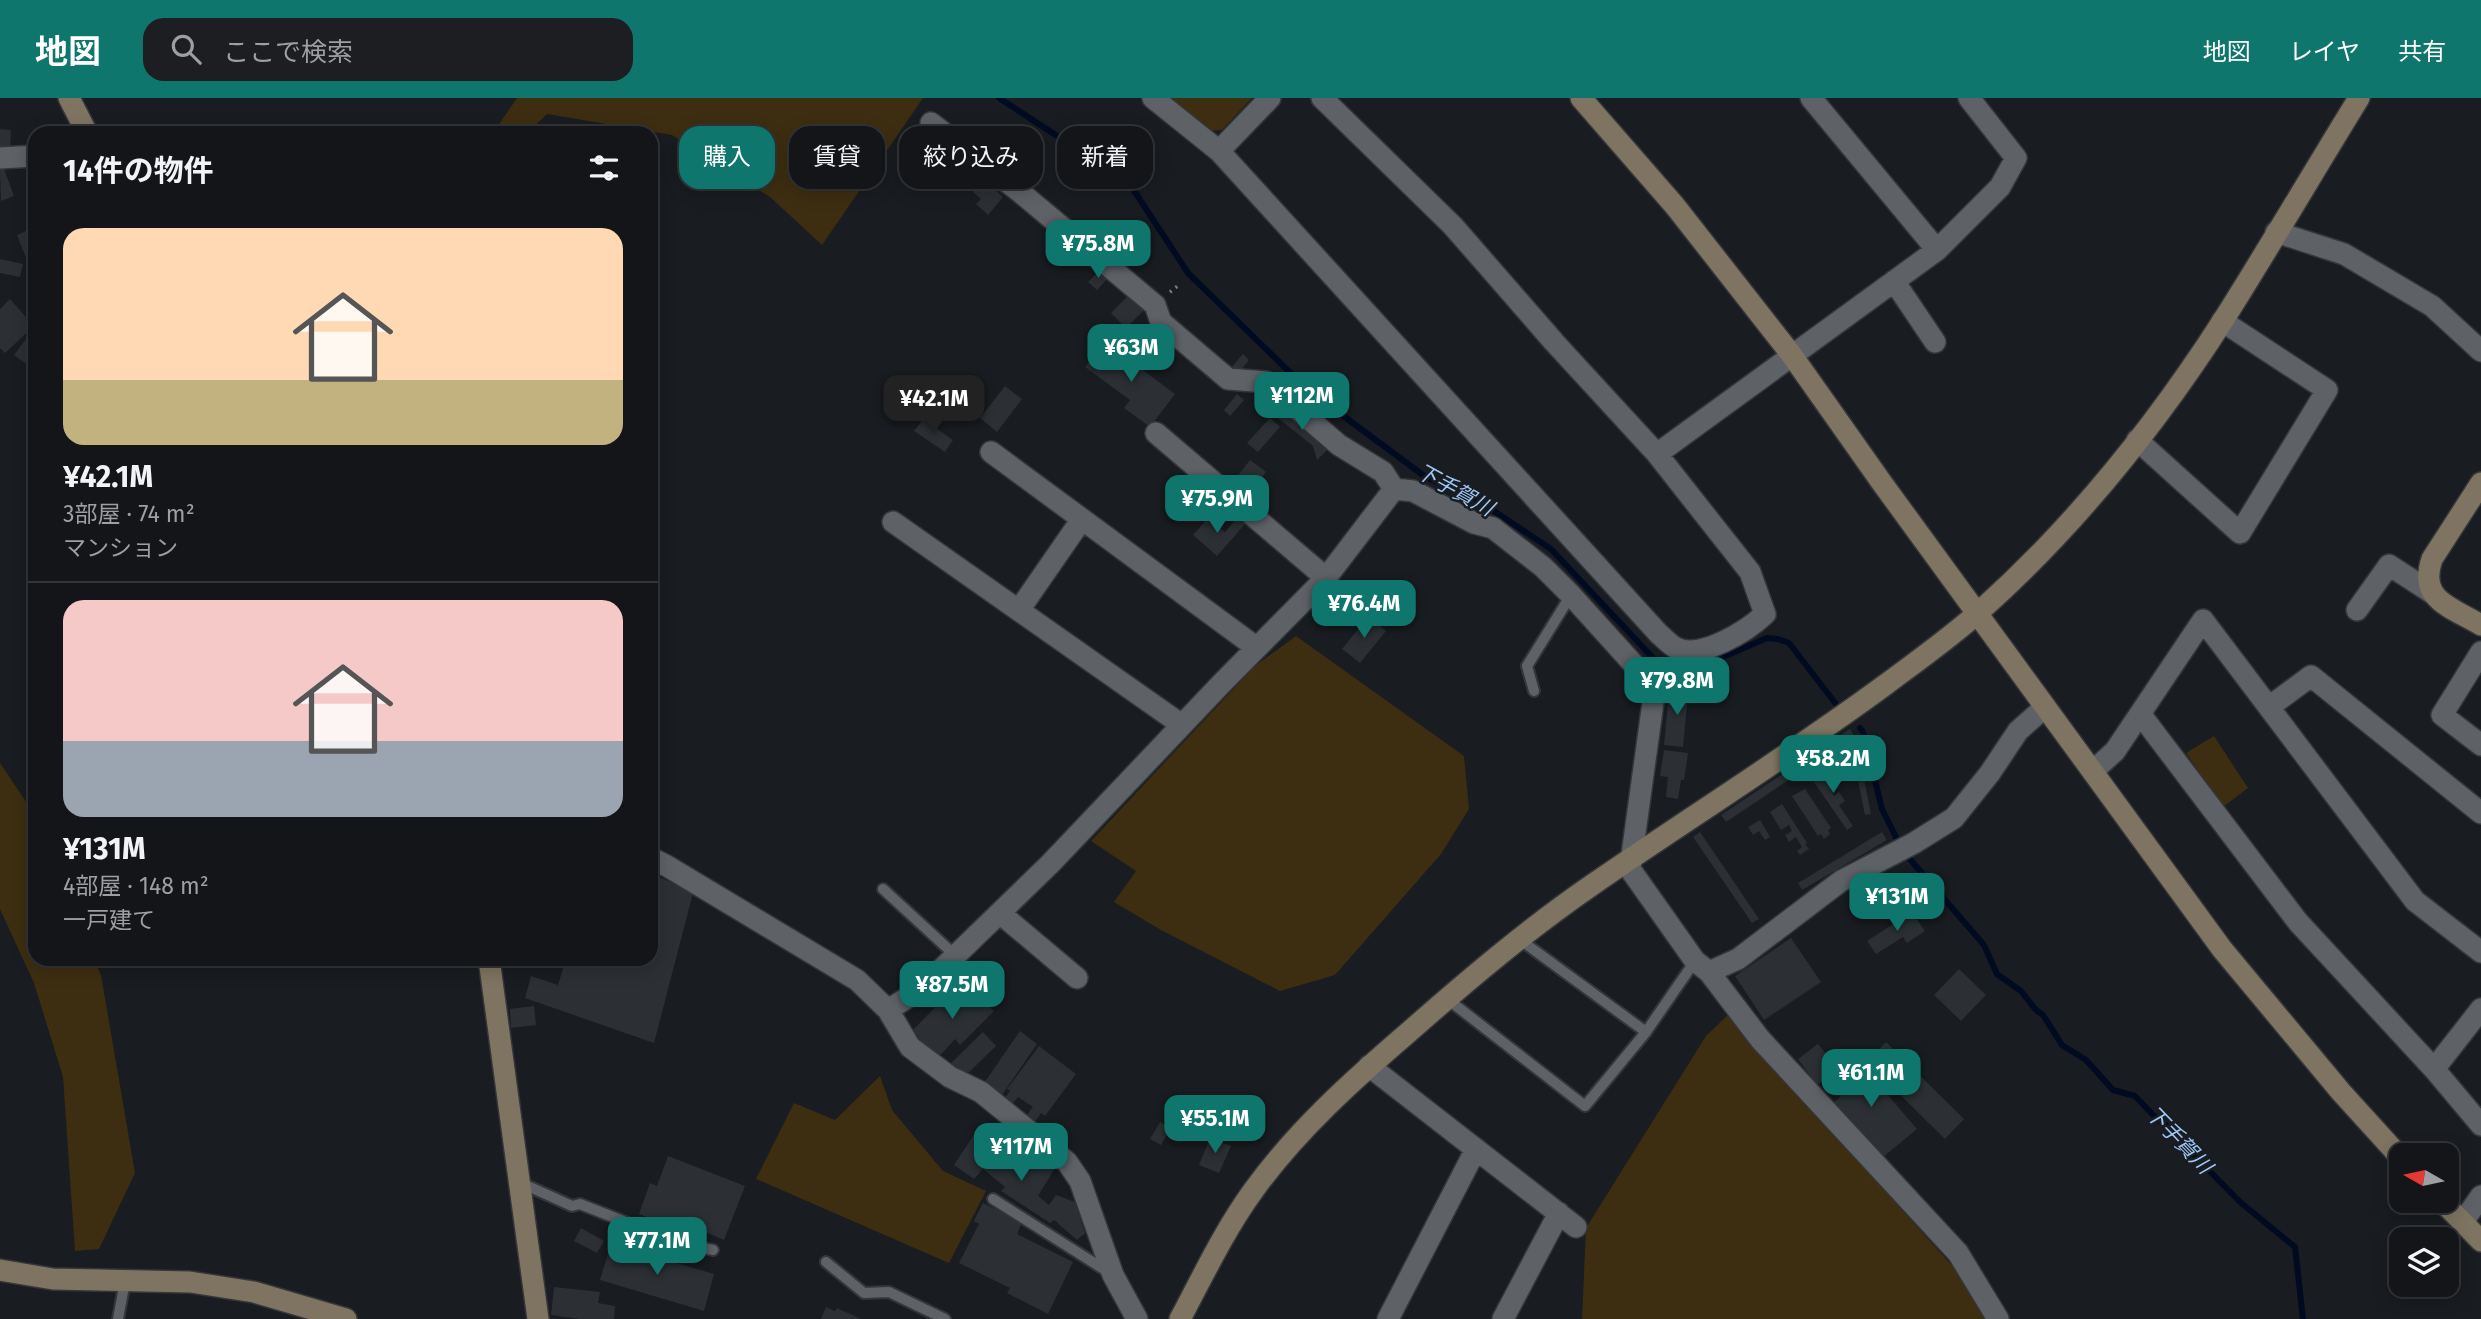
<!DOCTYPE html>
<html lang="ja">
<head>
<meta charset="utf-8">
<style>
	:root { --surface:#131518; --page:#1c1e21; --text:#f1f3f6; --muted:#9d9fa2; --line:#323437; --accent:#0f766e }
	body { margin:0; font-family:"Fira Sans","Noto Sans JP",sans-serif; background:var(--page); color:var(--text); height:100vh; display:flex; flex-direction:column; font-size:26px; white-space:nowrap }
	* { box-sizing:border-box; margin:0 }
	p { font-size:23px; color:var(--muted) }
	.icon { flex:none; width:38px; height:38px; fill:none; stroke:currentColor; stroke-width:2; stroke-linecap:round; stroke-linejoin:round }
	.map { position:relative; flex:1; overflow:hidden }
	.details { position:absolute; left:28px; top:28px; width:630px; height:840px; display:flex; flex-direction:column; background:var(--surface); border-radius:21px; box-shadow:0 4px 18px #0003,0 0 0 2px var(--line) }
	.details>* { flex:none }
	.top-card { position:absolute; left:679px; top:28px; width:665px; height:63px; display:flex; gap:14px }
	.needle { width:46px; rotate:279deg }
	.controls { position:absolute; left:2389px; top:1045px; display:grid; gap:14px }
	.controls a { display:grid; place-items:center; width:70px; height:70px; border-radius:14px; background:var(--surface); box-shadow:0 4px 18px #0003,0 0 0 2px var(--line); font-size:35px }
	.price { position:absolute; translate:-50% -60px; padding:0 16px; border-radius:14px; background:var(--accent); color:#fff; font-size:23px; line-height:46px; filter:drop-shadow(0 2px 4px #0008) }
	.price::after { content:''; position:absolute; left:50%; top:42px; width:21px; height:16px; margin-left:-10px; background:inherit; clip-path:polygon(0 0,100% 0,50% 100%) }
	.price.on { background:#222; color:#fff }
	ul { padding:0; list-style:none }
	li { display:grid; align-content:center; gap:14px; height:371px; padding:0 35px }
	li+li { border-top:2px solid var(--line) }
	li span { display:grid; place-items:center; height:217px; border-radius:21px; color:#555 }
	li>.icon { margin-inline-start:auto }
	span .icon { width:126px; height:126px; fill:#fffc; stroke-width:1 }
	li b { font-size:30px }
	h2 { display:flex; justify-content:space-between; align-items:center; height:84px; padding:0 35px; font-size:30px }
	.chip { padding:0 24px; border-radius:21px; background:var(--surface); box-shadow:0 4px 18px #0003,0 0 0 2px var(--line); font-size:24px; line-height:63px }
	.chip.on { background:var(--accent); color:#fff }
	header { display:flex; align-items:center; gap:42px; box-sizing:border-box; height:98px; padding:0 35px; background:var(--accent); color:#fff }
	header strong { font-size:33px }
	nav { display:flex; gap:38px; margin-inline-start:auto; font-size:24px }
	.search { width:490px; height:63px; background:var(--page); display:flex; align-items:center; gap:18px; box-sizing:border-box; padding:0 24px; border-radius:21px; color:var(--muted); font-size:26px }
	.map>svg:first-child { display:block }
	.green { fill:#3d2e11 }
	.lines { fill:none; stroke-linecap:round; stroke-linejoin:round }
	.stream { stroke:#000b22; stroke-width:6 }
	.building { fill:#2c3034 }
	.lane-casing { stroke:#343639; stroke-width:14 }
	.street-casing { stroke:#343639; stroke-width:24 }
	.secondary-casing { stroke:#343639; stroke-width:24 }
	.path { stroke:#7e8184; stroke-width:3.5; stroke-dasharray:2 5; stroke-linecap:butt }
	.lane { stroke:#5e6267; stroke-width:10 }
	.street { stroke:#5e6267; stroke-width:21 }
	.secondary { stroke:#7e7461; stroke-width:21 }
	.labels { text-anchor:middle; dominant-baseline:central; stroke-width:5; stroke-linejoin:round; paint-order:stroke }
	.water-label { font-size:21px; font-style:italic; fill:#9dc8f7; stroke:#191c20 }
</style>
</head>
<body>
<header>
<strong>地図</strong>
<div class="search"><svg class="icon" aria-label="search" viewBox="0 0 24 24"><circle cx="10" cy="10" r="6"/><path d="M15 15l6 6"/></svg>ここで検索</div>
<nav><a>地図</a><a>レイヤ</a><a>共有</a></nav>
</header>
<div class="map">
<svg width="2481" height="1221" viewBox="0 0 2481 1221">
	<rect width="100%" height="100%" fill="#191c20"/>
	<path class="green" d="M517,0H923L822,147L770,99L672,37L547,16L527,35H493Z
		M1167,0H1252L1222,32L1206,33Z
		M1296,538L1464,658L1469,711L1441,756L1335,877L1280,893L1161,832L1114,804L1136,773L1091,743L1255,568Z
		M2214,638L2248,690L2223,709L2186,655Z
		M0,665L35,717V861H94L101,877L135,1075L99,1151L75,1153L63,979L34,885L0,811Z
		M1731,914L1766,959L1969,1187L1988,1221H1582L1586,1130L1706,938Z
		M880,978L892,1012L943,1073L986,1093L949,1165L756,1081L794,1005L835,1022Z"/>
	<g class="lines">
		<path class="stream" d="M999,0L1129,85L1188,175L1307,291L1427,380L1470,397L1551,451L1654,561L1680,568H1702L1767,540L1778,541L1789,545L1836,606
			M1860,630L1863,634L1882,711L1898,743
			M1908,759L1984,847L1997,876L2021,893L2036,912L2043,917L2062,947L2086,962L2113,992L2135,998L2158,1022L2177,1035L2187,1050L2240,1104L2295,1149L2303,1221"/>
	</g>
	<path class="building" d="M0,31L11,32L10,53L0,52Z
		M4,71L14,98L1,103L0,72Z
		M984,82L1003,99L988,117L976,106L981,101L973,94Z
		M1093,131L1112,149L1108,153L1104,149L1101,152L1086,139Z
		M26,133L35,156V159L27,162L17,137Z
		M0,161L23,166L20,179L0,175Z
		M1100,172L1108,180L1097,192L1088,184Z
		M1129,197L1144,212L1126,230L1111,215Z
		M10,201L34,228L5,255L0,250V211Z
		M35,234V272L14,257L26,241L29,243Z
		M1104,243L1175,296L1150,329L1124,310L1130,302L1085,269Z
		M1243,256L1249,262L1236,278L1229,272Z
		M1005,288L1022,301L997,334L980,320Z
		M1237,296L1244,302L1230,318L1224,312Z
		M1279,308L1330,349L1317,362L1313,348L1273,316Z
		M1270,320L1280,329L1258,354L1247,345Z
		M923,321L953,342L945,354L914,333Z
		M1250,362L1266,374L1245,401L1229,389Z
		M1208,420L1225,434L1237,420L1245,426L1217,458L1193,437Z
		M1368,519L1386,533L1360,565L1342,551Z
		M1689,585L1683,649L1664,647L1669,594Z
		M1850,631L1854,638L1726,724L1721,717Z
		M1857,646L1871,716L1865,717L1851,647Z
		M1664,652L1688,655L1684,682H1681L1678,701L1666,699L1668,679L1660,678Z
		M1835,669L1841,678L1835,682L1837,686L1830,691L1834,698L1839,694L1845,703L1839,707L1853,728L1847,732L1814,684Z
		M1805,691L1831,730L1828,732L1830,736L1824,741L1821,736L1818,738L1792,698Z
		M1782,706L1807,745L1805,746L1809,751L1800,757L1797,753L1802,749L1796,739L1789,744L1785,737L1792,733L1789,727L1781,732L1770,714Z
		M1760,722L1770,739L1765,742L1759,733L1753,737L1748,729Z
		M1700,734L1759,821L1752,825L1693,739Z
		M1882,734L1887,742L1802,792L1798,785Z
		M651,775L693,795L654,945L525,900L531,878L558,887L566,861H651Z
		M1912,814L1925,833L1907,845L1903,839L1876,856L1867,843Z
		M1791,840L1821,884L1764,922L1735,878Z
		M1959,871L1986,897L1961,923L1934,897Z
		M962,882L994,913L960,947L955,941L935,963L915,943L919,939L912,933Z
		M534,908L536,927L511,930L510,911Z
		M1020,933L1037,946L1002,997L984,985Z
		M983,934L996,948L964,979L951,965Z
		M1886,944L1964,1021L1945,1041L1867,964Z
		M1818,946L1838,971L1817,987L1798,961Z
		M1039,948L1076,976L1045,1018L1041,1015L1031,1030L1022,1023L1033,1009L1018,999L1007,1013L999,1007L1010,993L1007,991Z
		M1857,961L1917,1031L1882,1060L1834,1004L1841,998L1830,984Z
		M1160,1024L1171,1030L1161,1047L1150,1041Z
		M975,1035L1024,1073L1036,1058L1055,1070L1038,1098L1049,1107L1056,1097L1075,1104L1085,1135L1077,1142L1054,1122L1050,1125L1001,1093L1005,1089L983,1071L974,1081L954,1067Z
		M1210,1040L1231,1048L1219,1075L1199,1067Z
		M668,1058L745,1088L724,1142L705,1134L703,1141L639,1116L650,1085L657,1088Z
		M983,1105L1022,1124L1017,1136L1073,1164L1048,1216L1007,1195L1010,1190L959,1165L979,1126L974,1123Z
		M581,1130L604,1143L597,1155L574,1143Z
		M611,1146L714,1176L704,1213L600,1182Z
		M554,1189L600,1194L598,1205L615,1208L614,1221H580L551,1217Z
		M826,1209L835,1213L837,1210L861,1221H821Z"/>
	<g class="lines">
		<g class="lane-casing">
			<path id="lane" d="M1534,593L1527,568L1571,497
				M651,687V686
				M883,791L957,859
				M1519,841L1646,934
				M1446,900L1585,1008L1646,934L1695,863
				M519,1084L572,1108L580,1106L676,1144L713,1152
				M993,1101L1110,1175
				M826,1164L864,1195L889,1194L945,1221
				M118,1221L125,1183"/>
		</g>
		<g class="street-casing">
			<path id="street" d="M1153,0L1219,53L1659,536C1664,540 1670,547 1676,550C1701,562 1747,533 1765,516L1750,474L1657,356L1554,244L1453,128L1322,0
				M1811,0L1937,152
				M931,25L1020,94L1155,207L1161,224L1228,281L1266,284L1339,347L1383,374L1394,391L1413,393L1474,425L1493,430L1543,469L1571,497L1655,590L1630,771L1695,863L1709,874L1760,941L1958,1155L1998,1221
				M1219,53L1270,0
				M0,60L35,58
				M2276,134L2344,156L2432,208L2481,253
				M1894,183L1935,244
				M1156,335L1326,480
				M2137,342L2240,435L2327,292L2222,223
				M991,354L1257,550
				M1657,356L1937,152L2000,89L2016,60L1969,0
				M893,424L1182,627
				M1019,512L1082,421
				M2357,512L2389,467L2432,495
				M2481,554L2442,617L2481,647
				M2269,609L2311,578L2481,715
				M2141,617L2298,824L2434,971L2481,1027
				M2093,673L2115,653L2203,522L2415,803L2481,854
				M651,760L667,768L857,882L888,912L910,949L950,979L981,994L1067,1064L1080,1083L1113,1177L1137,1221
				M1001,816L1077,880
				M1709,874L1738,861L1841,783L1914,745L1954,720L1990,675L2018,633L2045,609
				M888,912L921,891L1050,766L1221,586L1326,480L1394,391
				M1369,968L1576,1129
				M2434,971L2481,911
				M2462,1125L2481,1098
				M1388,1221L1476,1051
				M1503,1221L1559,1115"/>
		</g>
		<g class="secondary-casing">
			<path id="secondary" d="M69,0L87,35
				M1581,0L1675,108L1791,256L1882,385L2222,851L2341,994L2401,1060
				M2481,385L2432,461C2418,502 2451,509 2481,527
				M489,861L538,1221
				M2441,1102L2481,1143
				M0,1172L53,1181L190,1184L254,1194L346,1221
				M1180,1221C1203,1178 1224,1133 1253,1093C1297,1032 1353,982 1410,933C1468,882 1528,831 1592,787C1689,720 1790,657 1885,587C1917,563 1950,540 1980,513C2074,429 2156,327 2224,221C2270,148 2314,73 2359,0"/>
		</g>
		<path class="path" d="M1170,194L1179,187"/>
		<use href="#lane" class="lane"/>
		<use href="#street" class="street"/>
		<use href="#secondary" class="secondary"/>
	</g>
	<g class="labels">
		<g class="water-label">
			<text transform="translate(1455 392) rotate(29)">下手賀川</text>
			<text transform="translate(2179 1042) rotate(46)">下手賀川</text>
		</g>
	</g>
</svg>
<div class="controls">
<a><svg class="needle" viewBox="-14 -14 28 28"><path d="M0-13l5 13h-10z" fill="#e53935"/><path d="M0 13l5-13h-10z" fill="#9d9fa2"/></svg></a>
<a><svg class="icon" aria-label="layers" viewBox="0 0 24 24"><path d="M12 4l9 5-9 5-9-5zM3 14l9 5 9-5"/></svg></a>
</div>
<b class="price" style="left:1098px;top:182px">¥75.8M</b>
<b class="price" style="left:1131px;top:286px">¥63M</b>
<b class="price" style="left:1302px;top:334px">¥112M</b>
<b class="price on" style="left:934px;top:337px">¥42.1M</b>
<b class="price" style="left:1217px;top:437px">¥75.9M</b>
<b class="price" style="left:1364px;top:542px">¥76.4M</b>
<b class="price" style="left:1677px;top:619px">¥79.8M</b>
<b class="price" style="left:1833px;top:697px">¥58.2M</b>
<b class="price" style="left:1897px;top:835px">¥131M</b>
<b class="price" style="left:952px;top:923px">¥87.5M</b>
<b class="price" style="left:1871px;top:1011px">¥61.1M</b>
<b class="price" style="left:1215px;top:1057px">¥55.1M</b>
<b class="price" style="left:1021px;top:1085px">¥117M</b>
<b class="price" style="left:657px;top:1179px">¥77.1M</b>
<div class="top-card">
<a class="chip on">購入</a>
<a class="chip">賃貸</a>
<a class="chip">絞り込み</a>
<a class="chip">新着</a>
</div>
<section class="details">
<h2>14件の物件<svg class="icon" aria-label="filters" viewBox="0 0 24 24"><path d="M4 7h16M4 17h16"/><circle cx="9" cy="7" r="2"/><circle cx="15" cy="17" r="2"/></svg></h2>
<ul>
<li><span style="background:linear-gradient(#ffd9b3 70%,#c2b280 0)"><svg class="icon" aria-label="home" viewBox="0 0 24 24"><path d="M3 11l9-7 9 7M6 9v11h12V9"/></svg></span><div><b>¥42.1M</b><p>3部屋 · 74 m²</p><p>マンション</p></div></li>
<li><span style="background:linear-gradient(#f6c9c9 65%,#9aa5b1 0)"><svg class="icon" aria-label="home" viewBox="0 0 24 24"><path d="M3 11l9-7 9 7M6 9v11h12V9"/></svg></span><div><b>¥131M</b><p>4部屋 · 148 m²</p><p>一戸建て</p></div></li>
</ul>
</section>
</div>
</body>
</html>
